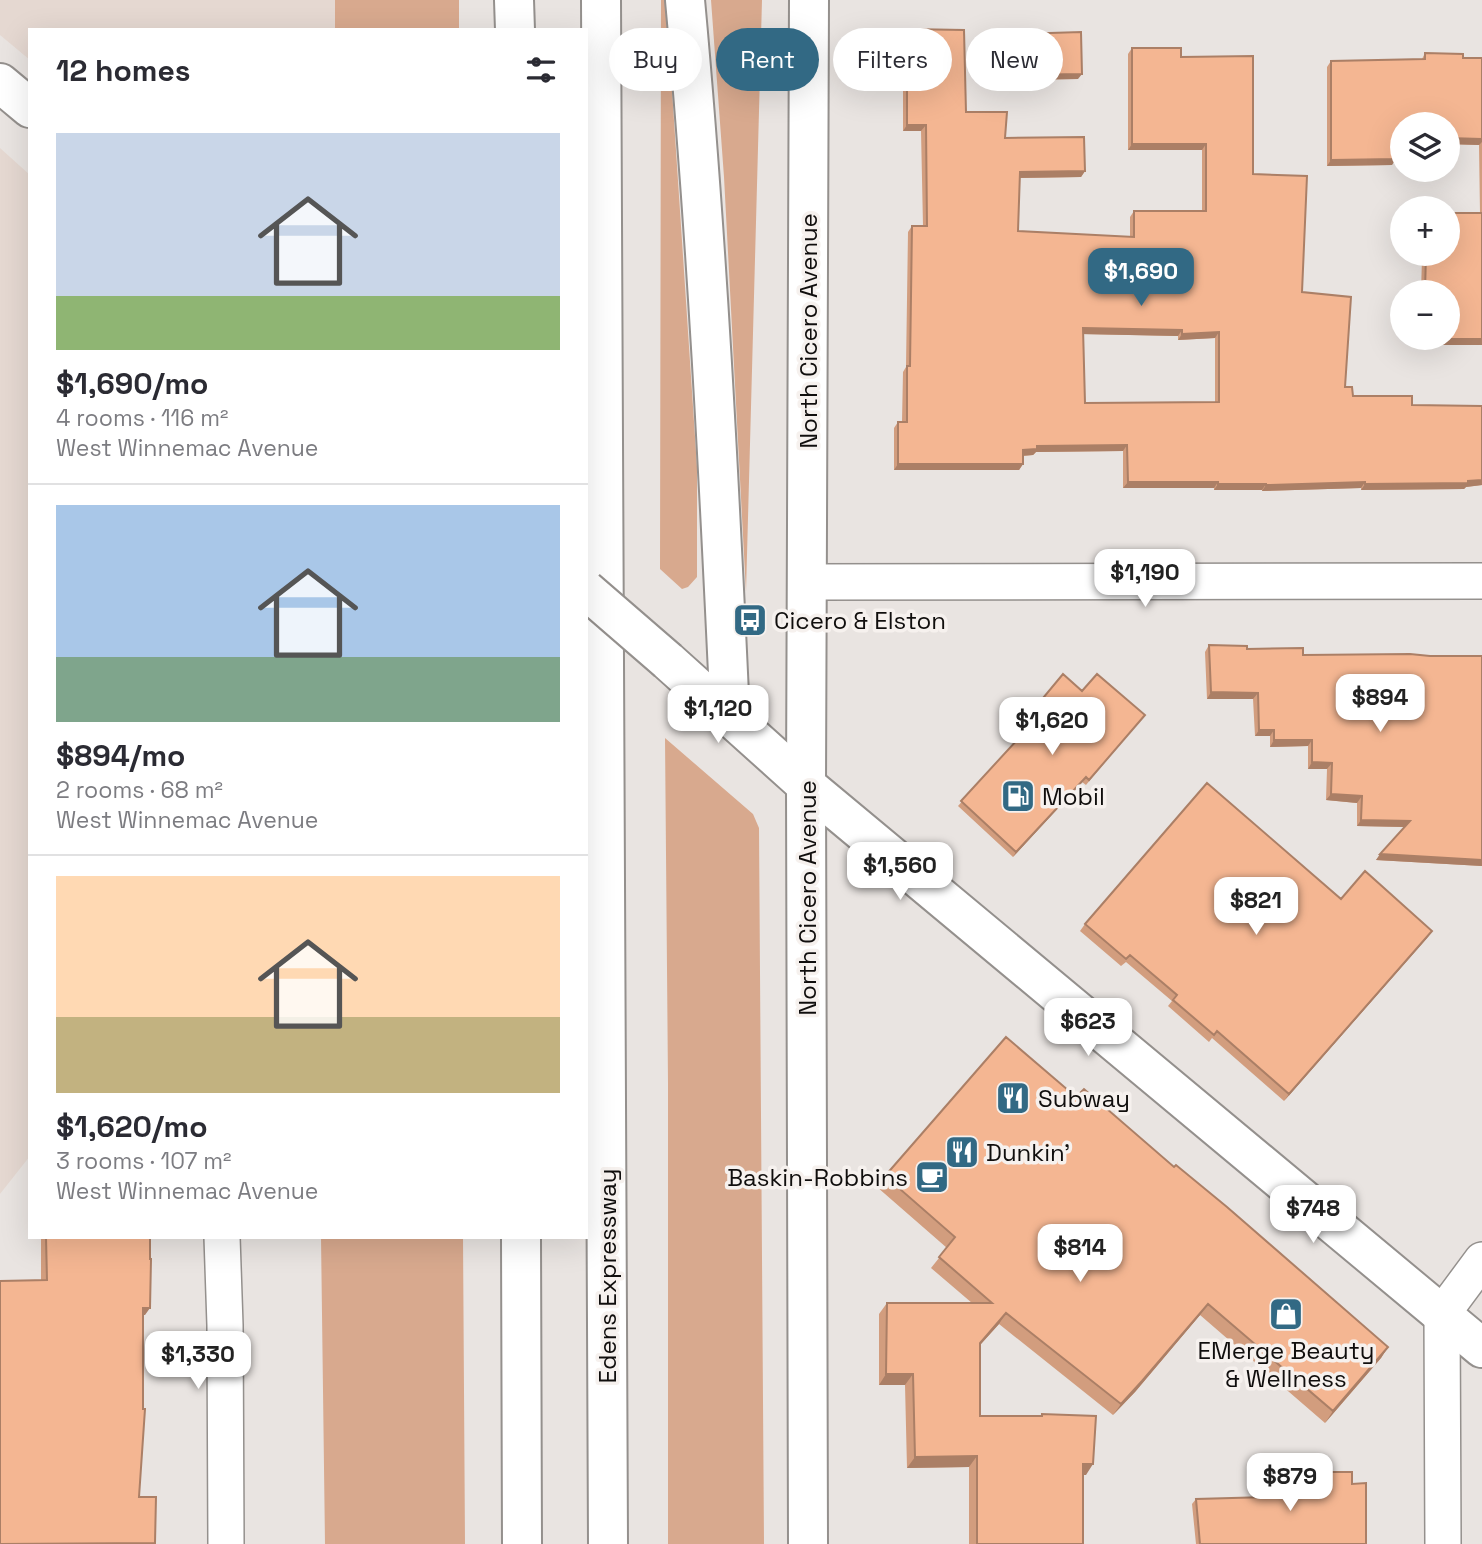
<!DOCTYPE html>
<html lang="en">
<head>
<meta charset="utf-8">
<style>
	:root { --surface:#fff; --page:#f2f2f3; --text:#2b2b33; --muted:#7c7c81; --line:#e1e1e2; --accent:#326984 }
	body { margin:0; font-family:"Space Grotesk",sans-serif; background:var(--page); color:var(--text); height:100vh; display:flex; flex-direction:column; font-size:26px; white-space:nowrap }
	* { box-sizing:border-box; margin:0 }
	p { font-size:23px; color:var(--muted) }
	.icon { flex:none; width:38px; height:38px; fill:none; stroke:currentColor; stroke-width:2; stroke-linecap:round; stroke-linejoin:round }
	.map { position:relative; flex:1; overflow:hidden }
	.panel { position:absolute; left:28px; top:28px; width:560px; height:1211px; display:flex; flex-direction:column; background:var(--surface); border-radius:0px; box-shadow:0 7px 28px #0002 }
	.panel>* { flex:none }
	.guide { position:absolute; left:609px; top:28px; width:665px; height:63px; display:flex; gap:14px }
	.tools { position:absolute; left:1390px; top:112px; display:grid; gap:14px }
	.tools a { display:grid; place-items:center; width:70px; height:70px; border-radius:50%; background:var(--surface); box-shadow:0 7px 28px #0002; font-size:35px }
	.price { position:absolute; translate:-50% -60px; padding:0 16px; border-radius:14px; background:#fff; color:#222; font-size:23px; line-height:46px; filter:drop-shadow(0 2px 4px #0008) }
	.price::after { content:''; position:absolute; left:50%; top:42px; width:21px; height:16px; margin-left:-10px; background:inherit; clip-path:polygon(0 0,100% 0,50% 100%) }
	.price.active { background:var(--accent); color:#fff }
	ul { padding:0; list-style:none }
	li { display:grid; align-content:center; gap:14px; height:371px; padding:0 28px }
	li+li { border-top:2px solid var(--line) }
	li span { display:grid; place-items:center; height:217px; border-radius:0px; color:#555 }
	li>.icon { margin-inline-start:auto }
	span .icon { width:126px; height:126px; fill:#fffc; stroke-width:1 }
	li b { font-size:30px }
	h2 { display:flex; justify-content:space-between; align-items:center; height:84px; padding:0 28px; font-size:30px }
	.tag { padding:0 24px; border-radius:32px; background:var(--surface); box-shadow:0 7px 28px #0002; font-size:24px; line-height:63px }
	.tag.active { background:var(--accent); color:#fff }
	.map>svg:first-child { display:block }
	.built { fill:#e5d8d1 }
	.green { fill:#d8a98e }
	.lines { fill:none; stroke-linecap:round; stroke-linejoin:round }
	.minor-casing { stroke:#94908d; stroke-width:38 }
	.secondary-casing { stroke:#94908d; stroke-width:42 }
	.primary-casing { stroke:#94908d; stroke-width:42 }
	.motorway-casing { stroke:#94908d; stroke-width:42 }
	.minor { stroke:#fff; stroke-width:35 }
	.secondary { stroke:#fff; stroke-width:38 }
	.primary { stroke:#fff; stroke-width:38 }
	.motorway { stroke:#fff; stroke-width:38 }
	.secondary-bridge-casing { stroke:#94908d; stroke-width:42; stroke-linecap:butt }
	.secondary-bridge { stroke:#fff; stroke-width:38 }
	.wall { fill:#d29d7e; fill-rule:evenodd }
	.shaded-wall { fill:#ab7f66 }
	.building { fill:#f4b692; stroke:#ab7f66; stroke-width:2; fill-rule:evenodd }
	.labels { text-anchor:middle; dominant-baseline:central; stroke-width:7; stroke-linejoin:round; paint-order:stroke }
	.street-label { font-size:24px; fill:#100e0d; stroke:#f6f1ee }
	.poi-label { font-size:24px; fill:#100e0d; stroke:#f6f1ee; text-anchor:start }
</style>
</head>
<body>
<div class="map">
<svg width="1482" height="1544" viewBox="0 0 1482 1544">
	<rect width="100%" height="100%" fill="#e9e4e1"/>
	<path class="built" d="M0,0H335V30H30V60L0,35Z
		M0,148L30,175V1156L0,1194Z"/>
	<path class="green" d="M335,0H459V30H335Z
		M661,0H666L697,467V577L688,587L682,589L660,569Z
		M711,0H762L746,592L724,177Z
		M665,738L753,814L759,828L764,1544H668V1083Z
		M321,1237H463L465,1544H325Z"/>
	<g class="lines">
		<g class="minor-casing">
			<path id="minor" d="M807,582L1482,581
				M222,1237L225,1325L226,1544
				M1443,1544L1442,1314L1482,1260"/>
		</g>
		<g class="secondary-casing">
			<path id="secondary" d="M0,83L30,108
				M668,661L806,785L1482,1348"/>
		</g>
		<g class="primary-casing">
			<path id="primary" d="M808,1544L806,785L809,0"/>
		</g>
		<g class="motorway-casing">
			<path id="motorway" d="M514,0L515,30
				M601,0L608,1544
				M685,0C707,238 719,477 730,716
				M521,1237L522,1544"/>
		</g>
		<use href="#minor" class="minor"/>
		<use href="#secondary" class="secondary"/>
		<use href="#primary" class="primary"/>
		<use href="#motorway" class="motorway"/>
		<g class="secondary-bridge-casing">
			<path id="secondary-bridge" d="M586,590L668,661"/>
		</g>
		<use href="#secondary-bridge" class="secondary-bridge"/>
	</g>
	<path class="wall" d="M907,29L966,112L1005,138L1085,171L1081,177L1020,178L1018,231L1130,237V217L1134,211H1202V150H1128V54L1132,48L1181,57L1253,174L1302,292L1345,387L1353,396L1412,405L1482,406V485L1466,487L1464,489L1361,490V488L1262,491V490H1214V488H1123V451L1036,452L1033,455L1023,456V464L1019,470H894V428L898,422H902L903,372L906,367L908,232L912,226H923L921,131H903V35ZM1083,334L1178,336V340L1215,338V402L1085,403Z
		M1018,34L1078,79L1013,80L1014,39Z
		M1425,53L1463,58H1482V345H1420V338H1447V292H1421L1422,258H1420V254H1447L1480,213L1479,145L1447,144V124H1402V141H1396L1392,165L1327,166V67L1331,61L1422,59Z
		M1209,645L1303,655L1482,866L1376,860L1404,827L1357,826V803L1326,800L1327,769H1308V746L1270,747V736H1255L1253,699H1207L1205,652Z
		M1082,691L1145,715L1086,785L1082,782L1013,857L958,806L1025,732L1020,727L1023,722Z
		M1341,899L1427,938L1284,1101L1212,1038L1209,1042L1168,1006L1172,1001L1126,962L1121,966L1080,931L1085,924Z
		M1076,1097L1174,1167L1388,1347L1381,1358L1325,1423L1200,1315L1135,1392L1113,1415L999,1324L980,1345V1416H1040L1042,1414L1086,1475H1083V1544H969V1467L907,1468L905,1385H879V1314L887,1303H972L931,1268L947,1248L877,1187L885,1176Z
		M41,1237H150L145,1315H143L139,1497L155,1544H0L41,1280Z
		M1282,1472L1352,1484L1366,1544H1196L1192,1504L1196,1499L1264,1498V1491L1268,1485H1278L1279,1477Z"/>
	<path class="shaded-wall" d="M1082,74L1078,79L1013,80L1017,75Z
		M907,125H926L921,131H903Z
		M1396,135H1402V141H1392Z
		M1447,138L1482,139V142L1479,145L1447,144Z
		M1132,144H1206L1202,150H1128Z
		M1396,159L1392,165L1327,166L1331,160Z
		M1085,171L1081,177L1016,178L1020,172Z
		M1083,328L1182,330L1178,336L1079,334Z
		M1219,332L1215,338L1178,340L1182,334Z
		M1424,339H1482V345H1420Z
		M1127,445L1123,451L1036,452L1033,455L1019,456L1023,450L1037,446Z
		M898,464H1023L1019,470H894Z
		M1482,480V485L1466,487L1464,489L1361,490L1365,484Z
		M1128,482H1218L1214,488H1123Z
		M1365,482L1361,488L1262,491L1266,485Z
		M1218,484H1266L1262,490H1214Z
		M1211,692L1258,693L1253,699H1207Z
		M1259,730H1274L1270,736H1255Z
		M1274,740H1312L1308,746L1270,747Z
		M1312,762L1332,763L1327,769H1308Z
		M1086,777L1082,782L1013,857L1016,852Z
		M1331,794L1362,796L1357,803L1326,800Z
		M1361,820L1410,821L1405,827L1357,826Z
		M1380,854L1482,860V866L1376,860Z
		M1432,931L1427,938L1284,1101L1289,1094Z
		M1208,1304L1200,1315L1135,1392L1113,1415L1121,1404Z
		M143,1308H150L145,1315H138Z
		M1006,1313L999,1324L972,1354L980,1343Z
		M1388,1347L1381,1358L1325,1423L1333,1411Z
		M886,1374H913L905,1385H879Z
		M977,1456L969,1467L907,1468L915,1457Z
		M1083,1464H1093L1086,1475H1075Z"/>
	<path class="building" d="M907,29L964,30L966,112H1007L1005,138L1084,137L1085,171L1020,172L1018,231L1134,237V211H1206V144H1132V48H1181V57L1253,56V174L1307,176L1302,292L1351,297L1345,387H1352L1353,396H1412V405L1482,406V480L1468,481V483L1365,484V482L1266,485V484H1218V482H1128L1127,445L1037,446V449L1023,450V464H898V422H907V366H910L912,226H927L926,125H907ZM1083,328L1182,330V334L1219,332V402L1085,403Z
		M1081,32L1082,74L1017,75L1018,34Z
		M1425,53L1463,54V58H1482V139L1447,138V124H1402V135H1396V159L1331,160V61L1425,59Z
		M1447,213H1482V339H1424V338H1447V292H1425L1426,254H1447Z
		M1209,645L1247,646V649L1303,648V655L1410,654L1430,656H1482V860L1380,854L1410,821L1361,820L1362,796L1331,794L1332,763L1312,762V740H1274V730H1259L1258,693L1211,692Z
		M1063,674L1082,691L1097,674L1145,715L1089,780L1086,777L1016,852L961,801L1029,727L1023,722Z
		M1207,783L1341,899L1365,871L1432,931L1289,1094L1217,1031L1214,1035L1173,1000L1177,995L1130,955L1126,959L1085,924Z
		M1006,1037L1076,1097L1084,1089L1174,1167L1176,1165L1227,1207L1388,1347L1333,1411L1208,1304L1142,1381L1121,1404L1006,1313L980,1343V1416H1042V1414L1096,1416L1093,1464H1083V1544H977V1456L915,1457L913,1374H886L887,1303H992L939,1257L955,1237L885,1176Z
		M46,1237H150V1259H151L150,1308H143V1409H145L139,1497H156L155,1543L0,1544V1281L47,1280Z
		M1282,1472H1352V1484L1366,1483V1544H1200L1196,1499L1268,1497V1485H1282Z"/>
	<defs>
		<g id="bus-square" transform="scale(1.75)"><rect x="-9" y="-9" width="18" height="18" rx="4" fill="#326984" stroke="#f6f1ee"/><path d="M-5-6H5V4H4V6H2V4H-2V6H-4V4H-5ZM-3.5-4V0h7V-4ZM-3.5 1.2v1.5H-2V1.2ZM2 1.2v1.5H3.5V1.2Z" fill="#fff"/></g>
		<g id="fuel-square" transform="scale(1.75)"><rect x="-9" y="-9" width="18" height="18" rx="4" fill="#326984" stroke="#f6f1ee"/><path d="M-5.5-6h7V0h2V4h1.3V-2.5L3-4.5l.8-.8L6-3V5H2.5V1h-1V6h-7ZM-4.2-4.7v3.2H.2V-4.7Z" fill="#fff"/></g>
		<g id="restaurant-square" transform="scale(1.75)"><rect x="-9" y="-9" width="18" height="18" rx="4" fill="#326984" stroke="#f6f1ee"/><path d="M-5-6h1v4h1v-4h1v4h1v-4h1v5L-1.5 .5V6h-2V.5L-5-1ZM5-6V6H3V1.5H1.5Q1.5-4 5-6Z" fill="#fff"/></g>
		<g id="cafe-square" transform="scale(1.75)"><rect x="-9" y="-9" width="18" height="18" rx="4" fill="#326984" stroke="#f6f1ee"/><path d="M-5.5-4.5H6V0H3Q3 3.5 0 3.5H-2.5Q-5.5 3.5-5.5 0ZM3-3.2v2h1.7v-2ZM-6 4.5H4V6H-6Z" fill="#fff"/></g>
		<g id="shop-square" transform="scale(1.75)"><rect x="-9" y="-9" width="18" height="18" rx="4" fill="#326984" stroke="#f6f1ee"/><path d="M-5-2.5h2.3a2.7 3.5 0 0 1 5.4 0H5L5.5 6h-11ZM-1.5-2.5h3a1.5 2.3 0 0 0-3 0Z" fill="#fff"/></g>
	</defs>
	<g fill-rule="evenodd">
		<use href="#bus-square" x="750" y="620"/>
		<use href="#fuel-square" x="1018" y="796"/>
		<use href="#restaurant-square" x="1013" y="1098"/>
		<use href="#restaurant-square" x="962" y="1152"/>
		<use href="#cafe-square" x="932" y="1177"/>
		<use href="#shop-square" x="1286" y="1314"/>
	</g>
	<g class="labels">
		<g class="street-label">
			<text transform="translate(808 331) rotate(-90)">North Cicero Avenue</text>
			<text transform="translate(807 898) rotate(-90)">North Cicero Avenue</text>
			<text transform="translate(607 1276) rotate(-90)">Edens Expressway</text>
		</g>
		<g class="poi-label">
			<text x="774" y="620">Cicero &amp; Elston</text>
			<text x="1042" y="796">Mobil</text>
			<text x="1038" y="1098">Subway</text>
			<text x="986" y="1152">Dunkin'</text>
			<text x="908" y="1177" text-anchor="end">Baskin-Robbins</text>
			<text x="1286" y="1350" text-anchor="middle">EMerge Beauty<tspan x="1286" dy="28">&amp; Wellness</tspan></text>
		</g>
	</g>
</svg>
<div class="tools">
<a><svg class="icon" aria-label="layers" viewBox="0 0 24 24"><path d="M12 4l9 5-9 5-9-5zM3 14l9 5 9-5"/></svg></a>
<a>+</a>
<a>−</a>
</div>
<b class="price active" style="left:1141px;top:308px">$1,690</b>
<b class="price" style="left:1145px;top:609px">$1,190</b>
<b class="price" style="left:1380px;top:734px">$894</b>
<b class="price" style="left:718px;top:745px">$1,120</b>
<b class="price" style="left:1052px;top:757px">$1,620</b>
<b class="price" style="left:900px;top:902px">$1,560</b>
<b class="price" style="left:1256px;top:937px">$821</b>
<b class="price" style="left:1088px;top:1058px">$623</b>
<b class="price" style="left:1313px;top:1245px">$748</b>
<b class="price" style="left:1080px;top:1284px">$814</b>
<b class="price" style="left:198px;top:1391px">$1,330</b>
<b class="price" style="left:1290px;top:1513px">$879</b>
<div class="guide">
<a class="tag">Buy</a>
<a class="tag active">Rent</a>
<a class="tag">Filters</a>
<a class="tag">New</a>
</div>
<section class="panel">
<h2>12 homes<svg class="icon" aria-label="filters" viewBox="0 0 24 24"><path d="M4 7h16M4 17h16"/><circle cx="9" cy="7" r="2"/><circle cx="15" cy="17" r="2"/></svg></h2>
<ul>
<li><span style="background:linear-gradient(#c9d6e8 75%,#8fb573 0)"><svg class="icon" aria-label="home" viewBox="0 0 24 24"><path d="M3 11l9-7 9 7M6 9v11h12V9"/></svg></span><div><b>$1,690/mo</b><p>4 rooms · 116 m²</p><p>West Winnemac Avenue</p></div></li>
<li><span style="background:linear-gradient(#a9c7e8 70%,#7fa58c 0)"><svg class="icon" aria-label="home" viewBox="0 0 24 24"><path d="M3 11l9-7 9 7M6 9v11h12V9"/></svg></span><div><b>$894/mo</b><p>2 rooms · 68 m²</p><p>West Winnemac Avenue</p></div></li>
<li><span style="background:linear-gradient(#ffd9b3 65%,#c2b280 0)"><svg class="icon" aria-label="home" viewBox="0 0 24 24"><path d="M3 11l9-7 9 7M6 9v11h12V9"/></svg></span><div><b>$1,620/mo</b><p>3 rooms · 107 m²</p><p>West Winnemac Avenue</p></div></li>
</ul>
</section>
</div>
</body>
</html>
